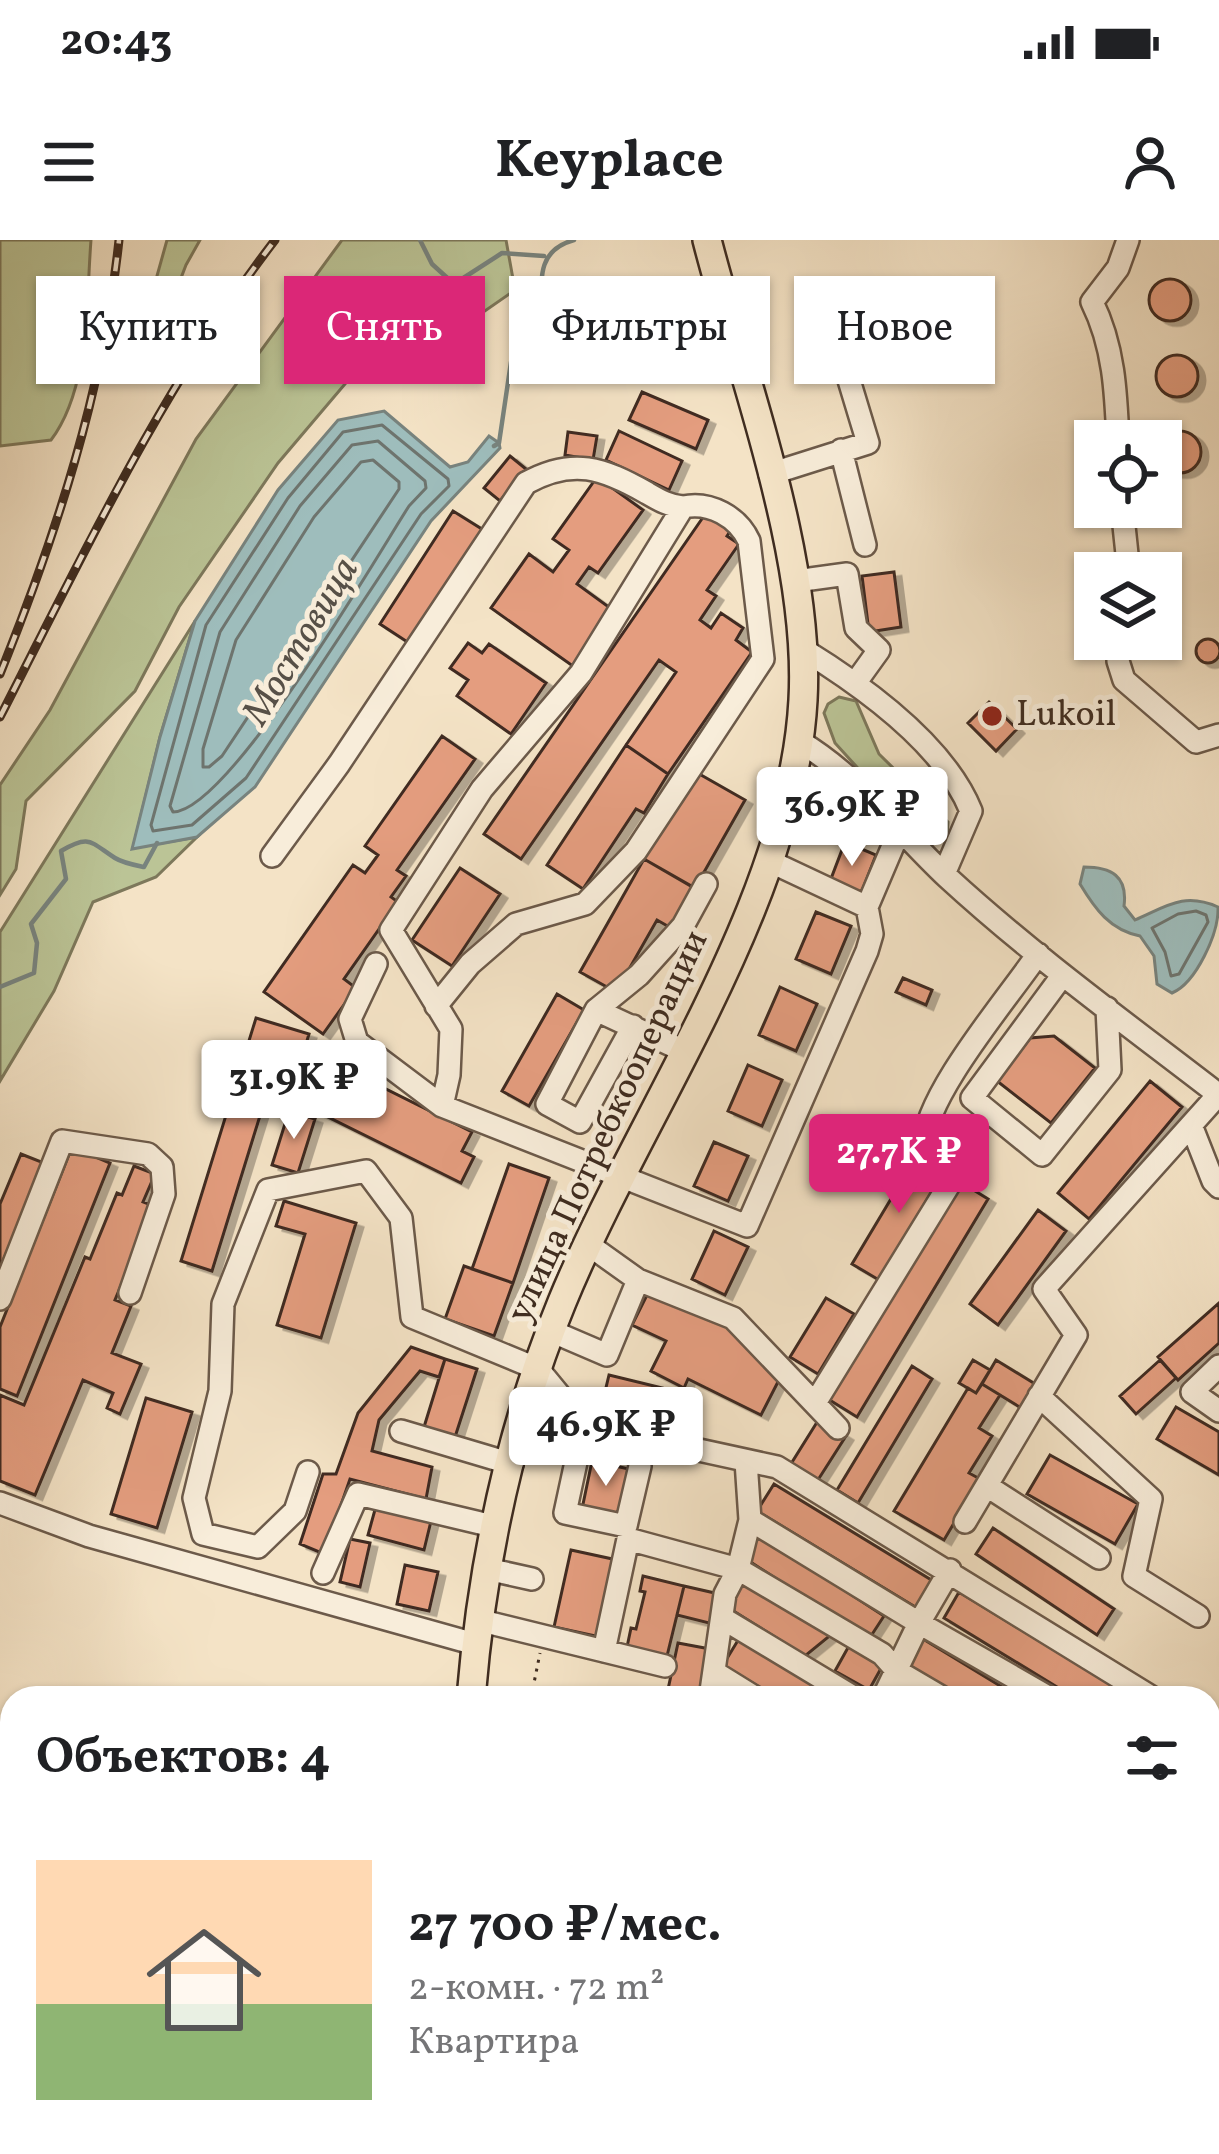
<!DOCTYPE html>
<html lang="ru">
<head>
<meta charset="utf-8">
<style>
	:root { --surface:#fff; --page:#f2f2f2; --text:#202124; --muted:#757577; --line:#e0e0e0; --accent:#db2777 }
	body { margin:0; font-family:Vollkorn,serif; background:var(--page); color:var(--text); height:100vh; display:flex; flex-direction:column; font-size:45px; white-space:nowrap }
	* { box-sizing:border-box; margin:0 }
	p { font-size:39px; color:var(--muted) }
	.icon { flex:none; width:66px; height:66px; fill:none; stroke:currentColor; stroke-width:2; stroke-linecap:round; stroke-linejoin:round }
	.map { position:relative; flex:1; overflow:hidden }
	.details { position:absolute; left:0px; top:1446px; width:1221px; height:468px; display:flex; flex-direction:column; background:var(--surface); border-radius:36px 36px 0 0; box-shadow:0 3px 9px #0004 }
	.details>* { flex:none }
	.top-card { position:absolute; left:36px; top:36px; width:1149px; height:108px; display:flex; gap:24px }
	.buttons { position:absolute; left:1074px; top:180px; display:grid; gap:24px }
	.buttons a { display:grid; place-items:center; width:108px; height:108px; border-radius:0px; background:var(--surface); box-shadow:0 3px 9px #0004; font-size:60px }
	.price { position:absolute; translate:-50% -102px; padding:0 27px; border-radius:12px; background:#fff; color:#222; font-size:39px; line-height:78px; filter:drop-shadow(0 3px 6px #0008) }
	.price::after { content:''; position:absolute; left:50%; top:72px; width:36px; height:27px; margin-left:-18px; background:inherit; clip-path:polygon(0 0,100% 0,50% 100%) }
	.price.active { background:var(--accent); color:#fff }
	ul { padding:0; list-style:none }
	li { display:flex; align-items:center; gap:36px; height:300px; padding:0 36px }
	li+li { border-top:3px solid var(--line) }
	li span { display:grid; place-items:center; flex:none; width:336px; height:240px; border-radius:0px; color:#555 }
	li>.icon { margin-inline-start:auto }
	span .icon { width:144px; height:144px; fill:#fffc; stroke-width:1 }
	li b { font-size:51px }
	h2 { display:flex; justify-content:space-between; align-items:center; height:144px; padding:0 36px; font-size:51px }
	.tag { padding:0 42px; border-radius:0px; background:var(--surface); box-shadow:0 3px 9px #0004; font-size:42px; line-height:108px }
	.tag.active { background:var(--accent); color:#fff }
	.status { display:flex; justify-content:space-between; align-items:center; height:84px; padding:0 60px; background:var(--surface); direction:ltr }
	.status svg { height:33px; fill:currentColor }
	header { display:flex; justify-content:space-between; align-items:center; height:156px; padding:0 36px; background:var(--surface); font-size:54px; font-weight:700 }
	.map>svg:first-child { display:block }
	.green { fill:#bbc496; stroke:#7d785b; stroke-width:3 }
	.water { fill:#9ebdbc; stroke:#78837e; stroke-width:3 }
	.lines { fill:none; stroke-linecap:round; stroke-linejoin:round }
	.shore { stroke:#6e746e; stroke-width:3 }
	.stream { stroke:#78837e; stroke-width:4.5 }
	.building { fill:#e49d7f; stroke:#3f2c20; stroke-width:3; filter:url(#shadow) }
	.minor-casing { stroke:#6c5a4a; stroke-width:26 }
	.major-casing { stroke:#3f2c20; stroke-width:32 }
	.path { stroke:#3f2c20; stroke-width:3; stroke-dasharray:3 6; stroke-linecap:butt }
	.minor { stroke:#f8edda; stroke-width:21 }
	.major { stroke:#f4e3c6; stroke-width:27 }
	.rail-casing { stroke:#3f2c20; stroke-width:9 }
	.rail { stroke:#f8edda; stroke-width:4.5; stroke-dasharray:14; stroke-linecap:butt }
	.poi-dot { fill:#8f2418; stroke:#f8edda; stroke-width:4.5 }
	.labels { text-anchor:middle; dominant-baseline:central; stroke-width:10; stroke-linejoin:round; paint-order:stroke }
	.poi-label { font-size:36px; fill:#3f2c20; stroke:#f8edda; text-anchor:start }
	.street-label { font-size:36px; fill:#3f2c20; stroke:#f8edda }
	.water-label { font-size:39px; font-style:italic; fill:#575047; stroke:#f8edda }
</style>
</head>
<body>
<div class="status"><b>20:43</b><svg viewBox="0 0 49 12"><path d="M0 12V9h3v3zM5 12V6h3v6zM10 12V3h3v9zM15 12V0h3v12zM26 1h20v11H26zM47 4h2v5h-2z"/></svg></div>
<header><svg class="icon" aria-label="menu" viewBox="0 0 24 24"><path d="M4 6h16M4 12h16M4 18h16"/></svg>Keyplace<svg class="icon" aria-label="person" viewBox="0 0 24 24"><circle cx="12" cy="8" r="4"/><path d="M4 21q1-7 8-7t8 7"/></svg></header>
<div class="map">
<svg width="1219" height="1914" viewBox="0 0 1219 1914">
	<defs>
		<filter id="shadow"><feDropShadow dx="7" dy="4.5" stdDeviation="0" flood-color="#0004"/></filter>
	</defs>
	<rect width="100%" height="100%" fill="#f4e3c6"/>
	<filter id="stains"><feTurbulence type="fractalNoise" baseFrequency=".00167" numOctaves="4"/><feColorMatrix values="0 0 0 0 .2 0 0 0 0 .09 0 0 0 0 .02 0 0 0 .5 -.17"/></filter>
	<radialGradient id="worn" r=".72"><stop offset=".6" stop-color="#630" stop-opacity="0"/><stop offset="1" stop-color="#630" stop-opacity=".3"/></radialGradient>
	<path class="green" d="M0,0H91C86,63 90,148 51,200L0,206Z
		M167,0H200L186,25L150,119L131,104L150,61Z
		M342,0H506L515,50L453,93L421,97L367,118L278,223L179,367L135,451L26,561L16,629L0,655V545L50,470L196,199Z
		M195,381L160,497L133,608L197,597L156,637L93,662L54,751L0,841V692Z
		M839,457L856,461L879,514L948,582L947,597L926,603L835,503L824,473L828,464Z"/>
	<path class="water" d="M384,171L450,227L468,222L489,196L499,203L500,208L431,281L255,547L197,597L132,609L160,497L195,381L278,250L338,180Z
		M1084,627C1111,627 1128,636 1124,666L1135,680C1167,666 1184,652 1218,667C1219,693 1196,743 1172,753L1157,744L1154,716L1140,696C1110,690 1095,669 1080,644Z"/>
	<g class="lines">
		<path class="shore" d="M382,185L448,239L449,246L421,274L246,538L192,585L153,591L151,585L206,385L288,258L343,192Z
			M378,201L425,241L426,248L409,266C375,319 229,571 173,572L170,566L220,392L300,266L352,205Z
			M373,220L399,242V249L222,516L209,527H203V509L236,400L314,277L361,222Z
			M1196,671L1206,675L1208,682L1179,734L1171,736L1165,712L1152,688L1178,674Z"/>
		<path class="stream" d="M420,0L432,24L454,44L502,13L544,16
			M494,206L499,203L511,122L542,92C546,56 527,13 574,0
			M0,747L34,733L37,703L31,684L66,639L61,611C90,594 90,602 115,618C123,623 134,625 144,627L157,603"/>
	</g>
	<path class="building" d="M1149 60a21 21 0 1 1 42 0a21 21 0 1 1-42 0Z
		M1156 136a21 21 0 1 1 42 0a21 21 0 1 1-42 0Z
		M642,152L708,180L696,209L629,180Z
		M619,191L682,221L669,250L606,220Z
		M1159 212a21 21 0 1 1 42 0a21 21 0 1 1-42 0Z
		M568,192L597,196L593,220L565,215Z
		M510,216L526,229L500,261L484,248Z
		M597,237L643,270L598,333L589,327L577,344L617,373L577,429L491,368L529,314L553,332L569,310L553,299Z
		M453,271L485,291L412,405L380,384Z
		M706,273L731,290L727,296L739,304L707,350L716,356L700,380L711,388L721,373L743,388L736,400L752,412L668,534L626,505L676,432L659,420L521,619L484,594Z
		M894,332L901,387L869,392L862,336Z
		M1196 411a12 12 0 1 1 24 0a12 12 0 1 1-24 0Z
		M468,403L482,413L489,404L546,443L511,494L457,456L468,440L450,428Z
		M989,462L1017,489L996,511L968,483Z
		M442,496L475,519L397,630L406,636L391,657L398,662L344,739L356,748L323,794L264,752L353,625L365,633L378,615L365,606Z
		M626,505L668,534L644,573L636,569L583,649L547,625Z
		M694,531L745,560L695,648L644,619Z
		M845,602L876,615L860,656L829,644Z
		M644,619L694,648L671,688L657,680L616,752L580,732Z
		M460,628L500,654L452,726L412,700Z
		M816,672L851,686L831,734L796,719Z
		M903,738L932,750L926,765L896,752Z
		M780,747L817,764L796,811L759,795Z
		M557,754L584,770L529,866L502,851Z
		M256,778L309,794L298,831L276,824L212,1031L181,1021Z
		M1054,796L1095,828L1051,883L997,841L1030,798Z
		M339,808L375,826L368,840L472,892L462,911L474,917L461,943L310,868Z
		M748,825L782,840L762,886L728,871Z
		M1150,841L1182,867L1089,979L1058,953Z
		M289,871L315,879L298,933L272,925Z
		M714,902L748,916L728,961L694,946Z
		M72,907L110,923L17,1156L0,1149V1087Z
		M919,912L946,928L879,1040L852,1024Z
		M21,914L44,923L0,1028V964Z
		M509,924L549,938L513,1043L472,1029Z
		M134,926L155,934L143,962L154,966L115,1060L131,1066L112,1113L141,1124L120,1174L107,1168L113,1153L83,1140L35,1255L0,1241V1155L24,1165L85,1017L90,1019L117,953L122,955Z
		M959,941L988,959L857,1177L828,1159Z
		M284,961L356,983L321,1098L277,1085L305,994L276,986Z
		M1038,970L1066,991L998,1085L970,1064Z
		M714,991L748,1007L725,1055L692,1039Z
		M464,1026L513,1043L494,1096L445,1079Z
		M647,1055L727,1086L782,1134L761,1175L688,1139L684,1148L651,1131L666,1101L632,1085Z
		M826,1058L854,1074L818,1134L790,1117Z
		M1219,1063V1103L1178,1140L1158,1117Z
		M411,1107L445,1119L439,1137L420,1131L379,1180L372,1211L432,1227L426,1259L350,1239L324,1314L300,1304L323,1234H336L358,1173Z
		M445,1119L477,1129L455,1197L424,1187Z
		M973,1120L990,1130L976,1153L959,1143Z
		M996,1120L1040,1147L1026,1171L982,1144Z
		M1160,1120L1176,1138L1136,1174L1120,1156Z
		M912,1126L932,1139L858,1263L837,1250Z
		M609,1135L675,1151L664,1197L598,1181Z
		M982,1144L1000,1155L979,1188L992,1196L969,1233L980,1239L944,1300L894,1271L968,1148L976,1153Z
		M146,1158L192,1172L157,1288L111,1274Z
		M1176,1167L1219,1192V1235L1157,1199Z
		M819,1179L846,1196L816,1243L789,1227Z
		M1050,1215L1138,1264L1115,1304L1027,1254Z
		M592,1221L629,1229L619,1277L582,1269Z
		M774,1244L933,1341L917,1368L757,1271Z
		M376,1266L431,1281L424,1310L368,1295Z
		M993,1288L1114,1369L1097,1395L976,1314Z
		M752,1290L884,1376L869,1399L746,1319Z
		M350,1299L370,1303L360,1347L340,1342Z
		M571,1310L617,1320L600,1397L554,1387Z
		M405,1325L438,1332L429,1371L397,1364Z
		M643,1336L684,1346L667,1416L627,1407L631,1388L636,1389L645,1352L640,1351Z
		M741,1337L832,1394L805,1416L724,1365Z
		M684,1346L719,1354L713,1384L677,1375Z
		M959,1352L1133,1458H1075L944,1378Z
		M740,1397L838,1458H777L723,1425Z
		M923,1399L1020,1458H958L906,1426Z
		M678,1403L710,1409L700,1458L667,1454Z
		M850,1404L884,1423L869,1450L835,1431Z
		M382,1902H417L416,1914H380Z"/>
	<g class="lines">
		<g class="minor-casing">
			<path id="minor" d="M1118,201C1116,153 1114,106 1092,62L1118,28L1128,0
				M841,210L865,305
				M770,234L868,203L839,107
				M1122,267L1129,333
				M796,341L847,334L856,388L879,410L856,442
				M1118,399V421L1124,440L1196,502L1219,495
				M804,410C864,447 944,504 971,571L944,634
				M799,501C859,537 897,590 947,637C1033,716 1127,784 1219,855
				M272,616L339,524L526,243C573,217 603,228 647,253C659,260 669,266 683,267
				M767,620L867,667
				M376,724L350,779L357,802L442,866L747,986L867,711L872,694L867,667L901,587
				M1062,736L972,858L1042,915L1110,830L1107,768
				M436,766L470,724L516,684L585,664L636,611L763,419L749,301C738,277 710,261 683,267L581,433L482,549L391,690L451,789L449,835L442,866
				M596,770L684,811
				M633,786L580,882L547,864L596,770L639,735L683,686L706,644
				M1191,885L1213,941L1219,947
				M589,1005L638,1040L733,1078L838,1188
				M0,1059L62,901L148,914L162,927L164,954L130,1053
				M551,1091L607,1115L638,1040
				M1219,1126L1192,1152L1219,1171
				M1039,1156L1151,1259L1134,1336L1198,1376
				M815,1163L957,932L924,905C924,856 1008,758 1038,714
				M584,1185L777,1227L1153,1458
				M401,1191L512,1224
				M308,1232L295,1271L258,1307L203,1294L194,1258L220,1151L223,1064L268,950L366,931L401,978L412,1077L538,1129L584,1185L565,1273L626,1286L640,1226
				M987,1246L1099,1318
				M0,1263L89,1296L475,1404
				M750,1280L919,1383L883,1458
				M965,1282L1076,1095L1044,1049L1218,855
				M487,1329L532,1339
				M950,1330L919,1383L1050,1458
				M323,1333L358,1254L497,1287
				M722,1378L855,1458
				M478,1380L665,1426
				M604,1411L628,1299L738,1329L882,1414L897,1431L943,1458
				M714,1432L756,1458
				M710,1458L725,1354L738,1329L750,1280L746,1221
				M1209,1752H1219
				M306,1914L309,1902
				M557,1914L558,1902
				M591,1914V1902
				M704,1914V1902
				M722,1914V1902"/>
		</g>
		<g class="major-casing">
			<path id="major" d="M471,1458C482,1324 511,1186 562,1062C639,874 792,665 803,460C811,317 743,140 707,0
				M465,1914L466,1902"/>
		</g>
		<path class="path" d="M531,1458L540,1413"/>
		<use href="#minor" class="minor"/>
		<use href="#major" class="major"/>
		<g class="rail-casing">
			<path id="rail" d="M0,434C57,293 103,151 119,0
				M0,477C84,313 162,147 275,0"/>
		</g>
		<use href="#rail" class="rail"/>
	</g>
	<circle class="poi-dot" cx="992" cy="476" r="12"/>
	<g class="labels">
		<g class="poi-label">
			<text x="1016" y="476">Lukoil</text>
		</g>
		<g class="street-label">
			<text transform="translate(609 887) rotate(-65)">улица Потребкооперации</text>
		</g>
		<g class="water-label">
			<text transform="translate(302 402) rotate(-59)">Мостовица</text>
		</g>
	</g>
	<rect width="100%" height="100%" filter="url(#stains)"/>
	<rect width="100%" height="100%" fill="url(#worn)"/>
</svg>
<div class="buttons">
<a><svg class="icon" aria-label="locate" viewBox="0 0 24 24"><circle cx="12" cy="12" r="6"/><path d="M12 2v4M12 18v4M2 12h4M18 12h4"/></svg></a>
<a><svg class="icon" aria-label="layers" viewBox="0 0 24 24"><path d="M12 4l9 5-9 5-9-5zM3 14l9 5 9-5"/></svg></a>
</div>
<b class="price" style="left:852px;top:629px">36.9K ₽</b>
<b class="price" style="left:294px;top:902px">31.9K ₽</b>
<b class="price active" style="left:899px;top:976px">27.7K ₽</b>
<b class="price" style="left:606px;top:1249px">46.9K ₽</b>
<div class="top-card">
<a class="tag">Купить</a>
<a class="tag active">Снять</a>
<a class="tag">Фильтры</a>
<a class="tag">Новое</a>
</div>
<section class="details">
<h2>Объектов: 4<svg class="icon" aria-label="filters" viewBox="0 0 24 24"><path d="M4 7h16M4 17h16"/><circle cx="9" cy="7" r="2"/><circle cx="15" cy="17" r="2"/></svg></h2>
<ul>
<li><span style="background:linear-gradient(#ffd9b3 60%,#8fb573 0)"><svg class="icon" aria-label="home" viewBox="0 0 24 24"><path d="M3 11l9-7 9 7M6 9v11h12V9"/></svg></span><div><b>27 700 ₽/мес.</b><p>2-комн. · 72 m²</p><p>Квартира</p></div></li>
</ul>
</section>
</div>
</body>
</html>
